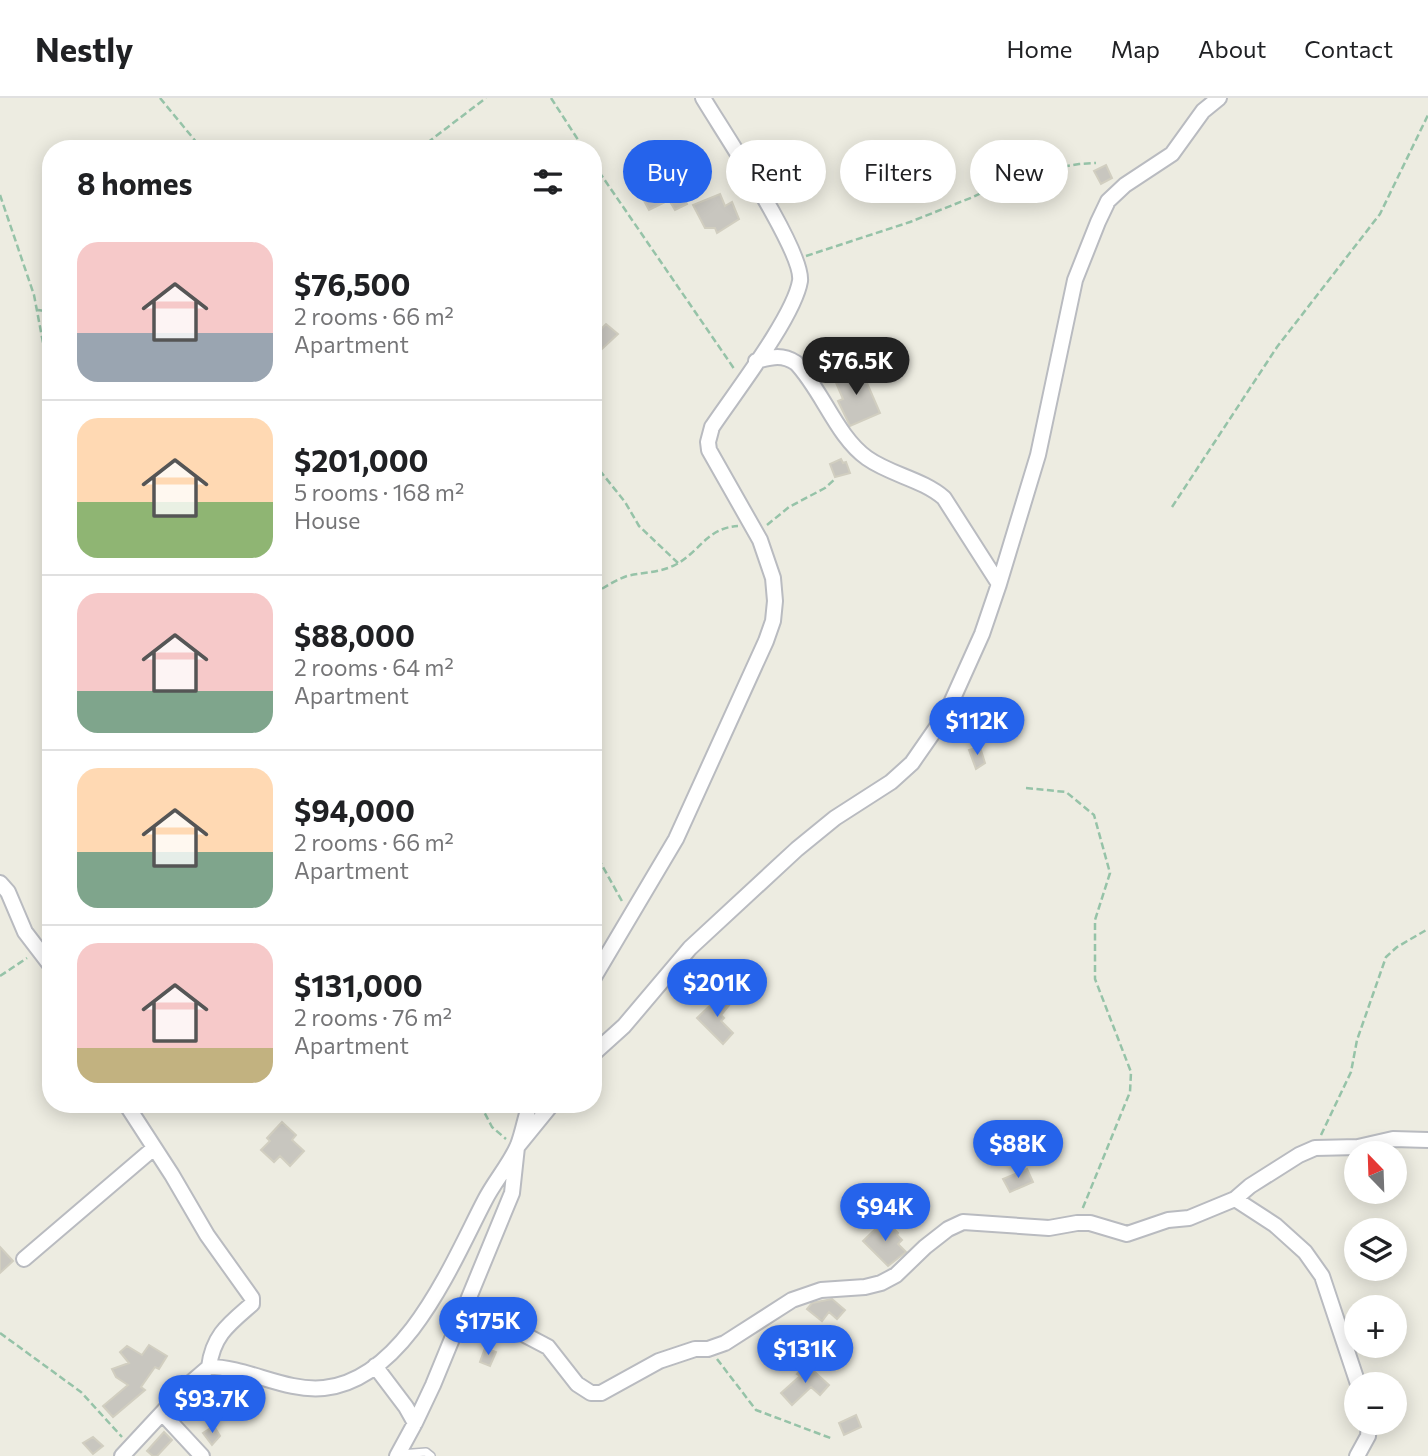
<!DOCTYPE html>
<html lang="en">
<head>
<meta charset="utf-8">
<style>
	:root { --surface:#fff; --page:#f6f6f6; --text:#202124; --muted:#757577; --line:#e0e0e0; --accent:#2563eb }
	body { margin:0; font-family:Commissioner,sans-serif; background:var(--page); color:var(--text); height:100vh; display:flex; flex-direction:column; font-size:26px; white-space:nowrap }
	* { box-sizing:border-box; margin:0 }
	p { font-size:23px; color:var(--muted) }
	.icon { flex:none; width:38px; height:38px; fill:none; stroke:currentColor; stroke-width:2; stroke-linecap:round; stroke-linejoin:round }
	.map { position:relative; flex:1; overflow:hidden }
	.panel { position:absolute; left:42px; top:42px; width:560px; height:973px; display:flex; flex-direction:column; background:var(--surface); border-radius:28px; box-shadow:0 4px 18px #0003 }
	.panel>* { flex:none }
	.guide { position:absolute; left:623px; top:42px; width:665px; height:63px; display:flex; gap:14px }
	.needle { width:46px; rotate:337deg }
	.tools { position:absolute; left:1344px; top:1043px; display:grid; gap:14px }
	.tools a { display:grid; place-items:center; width:63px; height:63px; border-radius:50%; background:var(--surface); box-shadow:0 4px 18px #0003; font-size:35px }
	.price { position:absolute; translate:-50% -60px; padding:0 16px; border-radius:24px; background:var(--accent); color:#fff; font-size:23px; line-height:46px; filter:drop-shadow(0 2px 4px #0008) }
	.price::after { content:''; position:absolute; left:50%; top:42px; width:21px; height:16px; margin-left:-10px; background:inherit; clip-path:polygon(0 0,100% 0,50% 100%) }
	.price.selected { background:#222; color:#fff }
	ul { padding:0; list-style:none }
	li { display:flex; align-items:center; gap:21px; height:175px; padding:0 35px }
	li+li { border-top:2px solid var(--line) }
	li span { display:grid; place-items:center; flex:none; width:196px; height:140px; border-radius:21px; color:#555 }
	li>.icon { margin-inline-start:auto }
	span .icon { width:84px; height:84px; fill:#fffc; stroke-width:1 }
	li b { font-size:30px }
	h2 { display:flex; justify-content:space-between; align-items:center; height:84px; padding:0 35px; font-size:30px }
	.pill { padding:0 24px; border-radius:32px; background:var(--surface); box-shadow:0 4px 18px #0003; font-size:24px; line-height:63px }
	.pill.selected { background:var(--accent); color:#fff }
	header { display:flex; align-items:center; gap:42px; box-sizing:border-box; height:98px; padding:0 35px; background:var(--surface); border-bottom:2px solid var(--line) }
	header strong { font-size:33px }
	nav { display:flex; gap:38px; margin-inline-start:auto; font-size:24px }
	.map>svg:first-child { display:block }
	.building { fill:#c8c6bf; stroke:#d1cec0; stroke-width:2 }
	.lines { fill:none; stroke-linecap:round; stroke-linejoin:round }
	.service-casing { stroke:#b9bbc0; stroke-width:10 }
	.minor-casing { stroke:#b9bbc0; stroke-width:18 }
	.path { stroke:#96c3a8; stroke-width:2.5; stroke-dasharray:7 3.5; stroke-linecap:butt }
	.service { stroke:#fff; stroke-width:7 }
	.minor { stroke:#fff; stroke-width:14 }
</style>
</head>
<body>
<header>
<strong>Nestly</strong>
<nav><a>Home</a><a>Map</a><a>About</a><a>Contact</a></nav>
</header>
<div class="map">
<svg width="1428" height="1358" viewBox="0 0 1428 1358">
	<rect width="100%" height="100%" fill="#edece1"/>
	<path class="building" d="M679,44L682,50L690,46L697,58L691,62L696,70L675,83L687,106L675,112L669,102L649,112L643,101L654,96L653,92L672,82L657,56Z
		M1106,67L1112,80L1101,86L1094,73Z
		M720,96L725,108L732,104L739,121L717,135L715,130H705L693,107Z
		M606,226L618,236L602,251L593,243V239Z
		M860,269L880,315L850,328L838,303L843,301L834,280Z
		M841,361L843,365L846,364L850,375L835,379L830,366Z
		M980,649L985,665L976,671L969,652Z
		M721,897L731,905L721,917L724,920L721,923L733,935L723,946L697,920Z
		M282,1024L296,1037L292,1042L304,1053L290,1068L280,1058L274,1064L261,1052L270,1043L267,1040Z
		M1027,1071L1033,1084L1010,1094L1003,1081Z
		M885,1122L898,1135L897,1137L902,1142L898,1146L906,1154L888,1168L863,1143Z
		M0,1149L13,1163L0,1175Z
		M832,1201L845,1212L837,1221L829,1214L822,1223L807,1211L812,1205Z
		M149,1247L167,1258L159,1271L155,1269L141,1289L145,1292L113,1319L103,1308L128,1287L116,1279L112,1271L129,1265L120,1254L127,1248L142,1257Z
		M485,1250L496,1254L490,1268L480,1264Z
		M806,1266L829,1287L820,1297L811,1289L792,1307L781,1295L800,1278L797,1276Z
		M856,1317L861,1329L844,1337L839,1325Z
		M214,1328L220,1338L212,1347L203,1335Z
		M164,1334L172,1342L157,1358H153L147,1353Z
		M93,1339L103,1348L93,1356L83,1345Z"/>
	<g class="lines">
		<g class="service-casing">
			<path id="service" d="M400,1356L426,1354L431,1358"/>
		</g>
		<g class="minor-casing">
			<path id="minor" d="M756,263C772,259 782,256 796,265C822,292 837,339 867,360C891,377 922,381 944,400L999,486
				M0,785L8,794L25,834L51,868
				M593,881L676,741L766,543L773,523L775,503L773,480L760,442L709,352L708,344L712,329C734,296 794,219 800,183C804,154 722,32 703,0
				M593,956L624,928L690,850L797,751L835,720L891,684L912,665L946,616L982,536L999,486L1038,357L1075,182L1098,124L1108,103L1125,87L1172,56L1203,13L1219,0
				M126,1006L172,1077L207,1137L252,1200V1206C229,1226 213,1237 209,1269
				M1235,1101L1275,1127L1305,1154L1322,1178L1358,1286
				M24,1161L154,1050
				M466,1206L548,1249L577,1286L591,1295H601L659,1263L695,1251H708L725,1245L792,1202L821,1192L865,1189L881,1185L896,1177L925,1149L948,1131L963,1124L1049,1130L1077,1125H1090L1127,1136L1168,1122L1189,1120L1235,1101L1250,1088L1299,1057L1315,1050L1358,1049L1393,1041L1428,1042
				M375,1268L406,1309L415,1325
				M163,1316L202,1358
				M122,1358L188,1287L209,1269C247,1269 285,1294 324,1290C406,1281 452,1165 485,1102C494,1084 510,1066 518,1047C523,1034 525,1020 530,1006
				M397,1358L415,1325L433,1287L512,1095L517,1049L552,1006
				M1357,1358L1368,1338L1369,1325"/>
		</g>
		<path class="path" d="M160,0L202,51
			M551,0L584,51
			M419,51L486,0
			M593,65L735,272
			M0,97L34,197L48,271
			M806,158L910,124L973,99L1021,76L1079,66L1096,65
			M38,212L51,214
			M593,364L625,404L639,428L678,465
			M1172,409L1277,249L1380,116L1428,17
			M767,427L789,409L825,390L835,381
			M593,496C604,490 615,482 627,478C644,474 659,475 675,467C700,454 706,430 738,428
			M1026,690L1066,694L1094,717L1110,775L1095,822V881L1131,974L1130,994L1082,1112
			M593,751L623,805
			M0,878L27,860
			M480,1006L492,1029L506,1041
			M1321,1037L1351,974L1357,942L1386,859L1397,849L1428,831
			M0,1235L81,1294L122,1339
			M717,1261L756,1312L833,1341"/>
		<use href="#service" class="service"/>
		<use href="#minor" class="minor"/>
	</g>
</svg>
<div class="tools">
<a><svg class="needle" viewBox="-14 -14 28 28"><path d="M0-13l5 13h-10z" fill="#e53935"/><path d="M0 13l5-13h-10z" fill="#757577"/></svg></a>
<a><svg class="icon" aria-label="layers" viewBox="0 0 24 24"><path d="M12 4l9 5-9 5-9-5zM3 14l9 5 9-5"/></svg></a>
<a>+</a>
<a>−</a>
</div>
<b class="price selected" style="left:856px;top:299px">$76.5K</b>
<b class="price" style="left:977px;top:659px">$112K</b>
<b class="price" style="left:717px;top:921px">$201K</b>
<b class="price" style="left:1018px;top:1082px">$88K</b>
<b class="price" style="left:885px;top:1145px">$94K</b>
<b class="price" style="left:488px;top:1259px">$175K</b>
<b class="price" style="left:805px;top:1287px">$131K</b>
<b class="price" style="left:212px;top:1337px">$93.7K</b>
<div class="guide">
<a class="pill selected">Buy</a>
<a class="pill">Rent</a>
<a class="pill">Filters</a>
<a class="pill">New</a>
</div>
<section class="panel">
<h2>8 homes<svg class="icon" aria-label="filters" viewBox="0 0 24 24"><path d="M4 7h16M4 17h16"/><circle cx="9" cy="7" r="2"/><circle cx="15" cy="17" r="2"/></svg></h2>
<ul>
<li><span style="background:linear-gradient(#f6c9c9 65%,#9aa5b1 0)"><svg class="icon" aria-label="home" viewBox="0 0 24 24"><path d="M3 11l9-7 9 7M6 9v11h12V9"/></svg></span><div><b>$76,500</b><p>2 rooms · 66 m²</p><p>Apartment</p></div></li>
<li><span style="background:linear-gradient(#ffd9b3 60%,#8fb573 0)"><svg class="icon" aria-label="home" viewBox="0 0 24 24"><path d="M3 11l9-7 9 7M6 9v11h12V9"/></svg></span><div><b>$201,000</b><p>5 rooms · 168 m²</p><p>House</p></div></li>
<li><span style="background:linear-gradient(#f6c9c9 70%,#7fa58c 0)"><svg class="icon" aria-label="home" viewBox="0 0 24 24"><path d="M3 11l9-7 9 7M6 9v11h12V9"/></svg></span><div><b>$88,000</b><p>2 rooms · 64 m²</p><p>Apartment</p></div></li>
<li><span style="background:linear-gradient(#ffd9b3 60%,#7fa58c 0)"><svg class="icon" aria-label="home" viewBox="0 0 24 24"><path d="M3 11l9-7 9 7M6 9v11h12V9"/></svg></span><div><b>$94,000</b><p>2 rooms · 66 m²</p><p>Apartment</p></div></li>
<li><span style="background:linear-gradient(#f6c9c9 75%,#c2b280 0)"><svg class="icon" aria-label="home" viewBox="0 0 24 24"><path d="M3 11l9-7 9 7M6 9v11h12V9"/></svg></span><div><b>$131,000</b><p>2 rooms · 76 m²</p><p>Apartment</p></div></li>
</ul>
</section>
</div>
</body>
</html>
